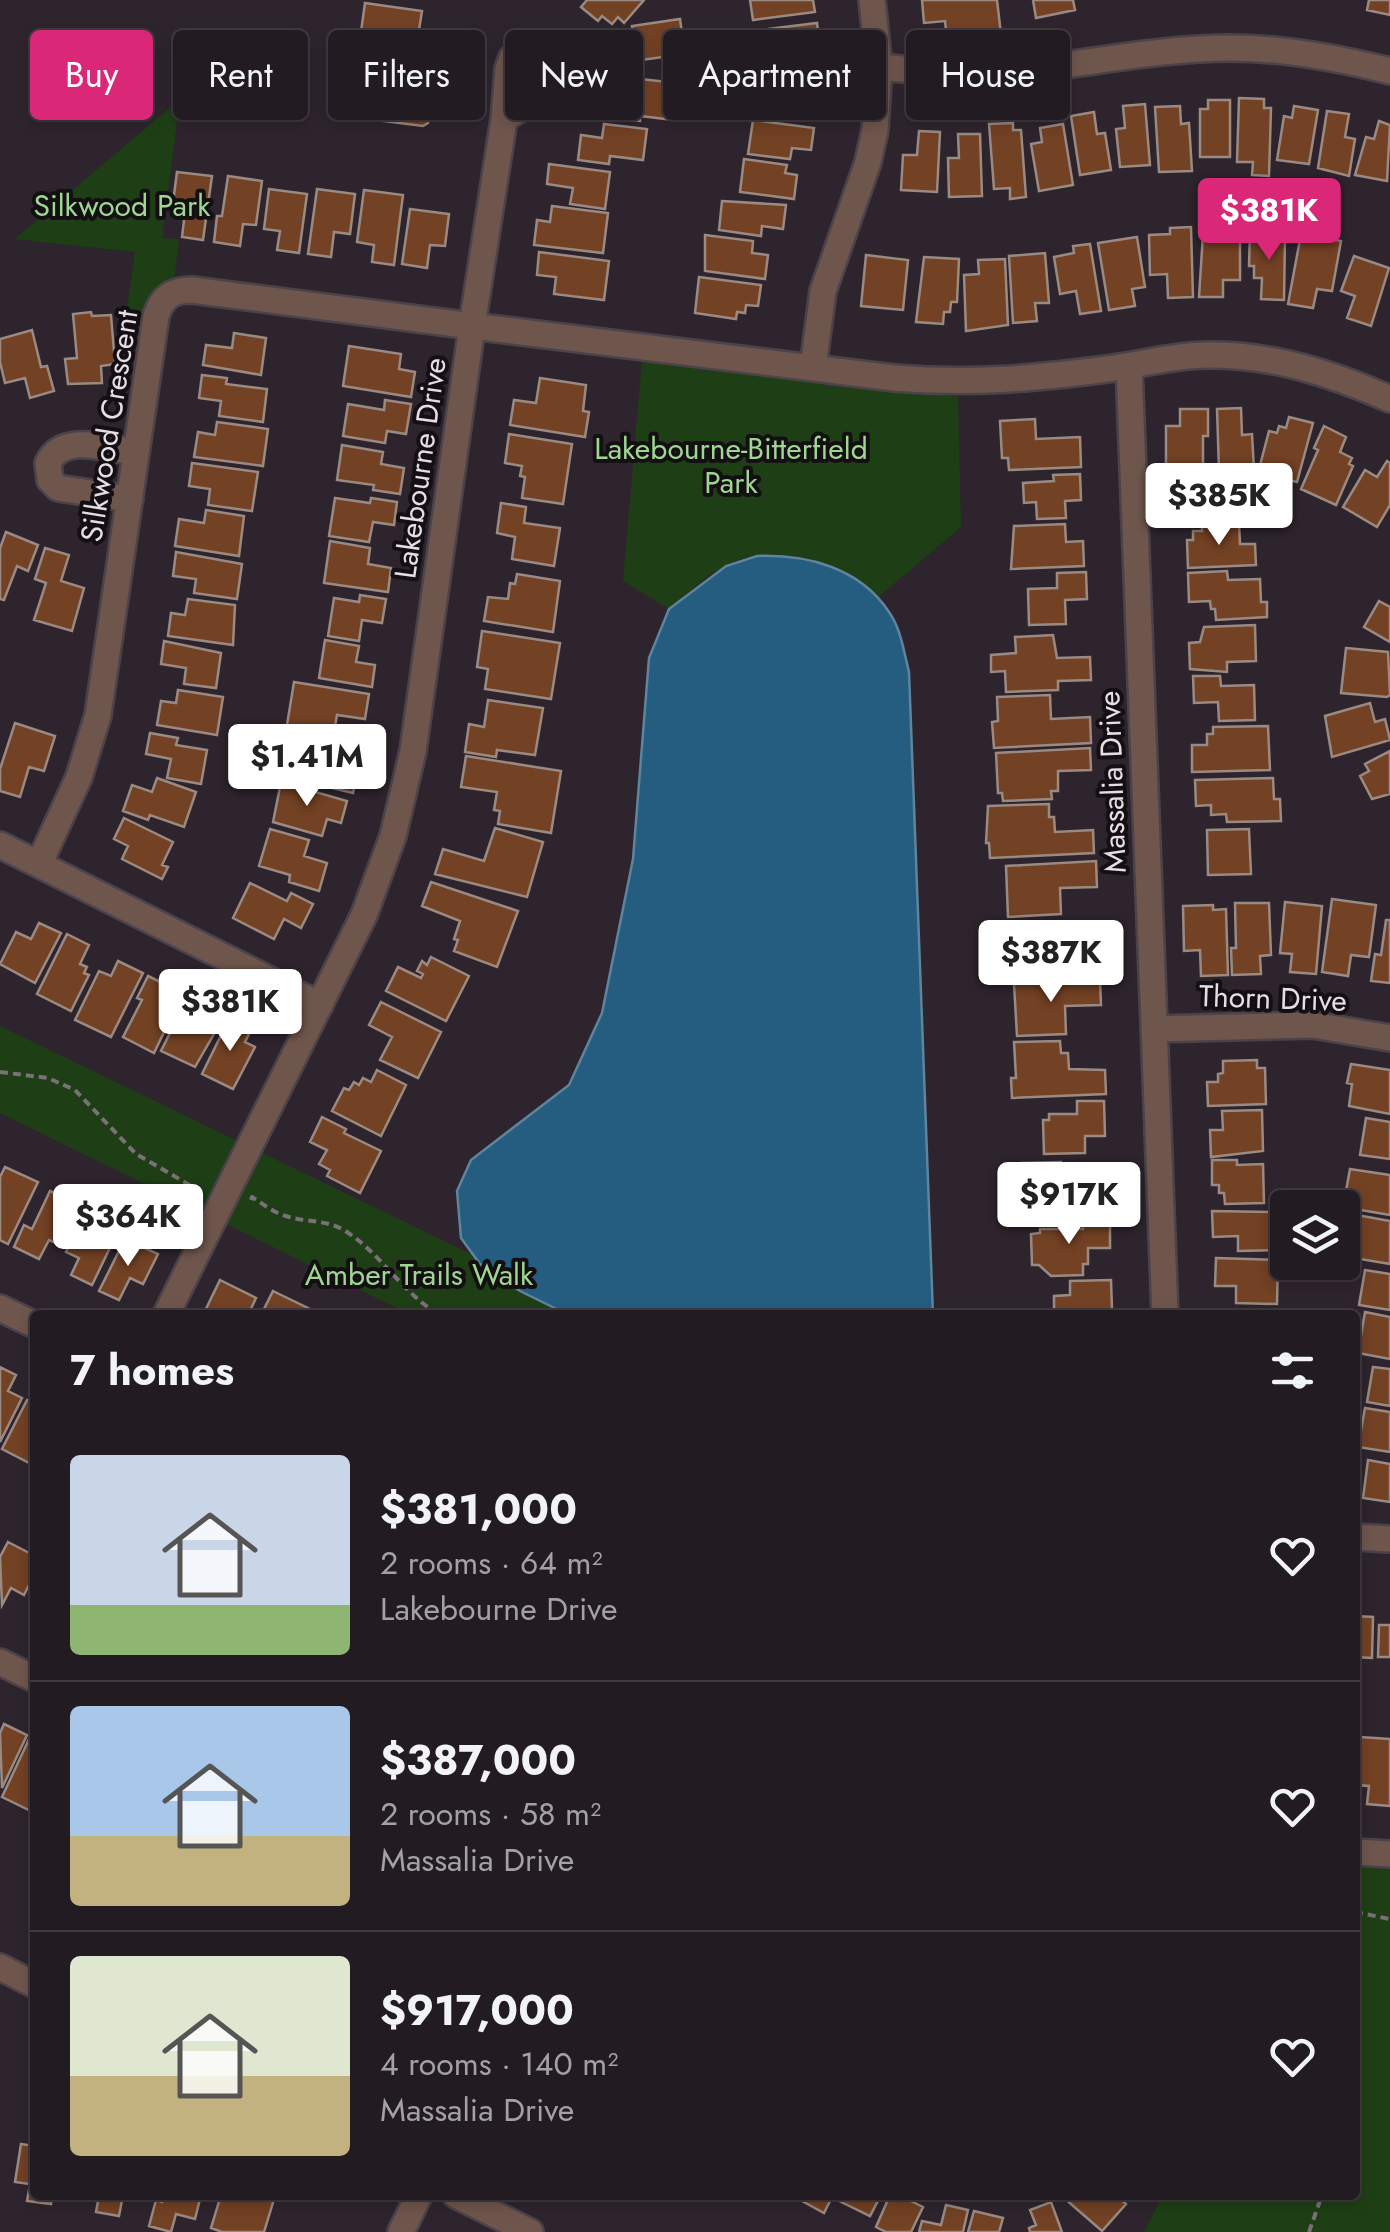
<!DOCTYPE html>
<html lang="en">
<head>
<meta charset="utf-8">
<style>
	:root { --surface:#221b22; --page:#2e282f; --text:#f1f3f6; --muted:#a2a1a5; --line:#3f3940; --accent:#db2777 }
	body { margin:0; font-family:Jost,sans-serif; background:var(--page); color:var(--text); height:100vh; display:flex; flex-direction:column; font-size:38px; white-space:nowrap }
	* { box-sizing:border-box; margin:0 }
	p { font-size:32px; color:var(--muted) }
	.icon { flex:none; width:55px; height:55px; fill:none; stroke:currentColor; stroke-width:2; stroke-linecap:round; stroke-linejoin:round }
	.map { position:relative; flex:1; overflow:hidden }
	.sheet { position:absolute; left:30px; top:1310px; width:1330px; height:890px; display:flex; flex-direction:column; background:var(--surface); border-radius:10px; box-shadow:0 5px 15px #0003,0 0 0 2px var(--line) }
	.sheet>* { flex:none }
	.guide { position:absolute; left:30px; top:30px; width:1330px; height:90px; display:flex; gap:20px }
	.controls { position:absolute; left:1270px; top:1190px; display:grid; gap:20px }
	.controls a { display:grid; place-items:center; width:90px; height:90px; border-radius:10px; background:var(--surface); box-shadow:0 5px 15px #0003,0 0 0 2px var(--line); font-size:50px }
	.price { position:absolute; translate:-50% -85px; padding:0 22px; border-radius:10px; background:#fff; color:#222; font-size:32px; line-height:65px; filter:drop-shadow(0 2px 5px #0008) }
	.price::after { content:''; position:absolute; left:50%; top:60px; width:30px; height:22px; margin-left:-15px; background:inherit; clip-path:polygon(0 0,100% 0,50% 100%) }
	.price.on { background:var(--accent); color:#fff }
	ul { padding:0; list-style:none }
	li { display:flex; align-items:center; gap:30px; height:250px; padding:0 40px }
	li+li { border-top:2px solid var(--line) }
	li span { display:grid; place-items:center; flex:none; width:280px; height:200px; border-radius:10px; color:#555 }
	li>.icon { margin-inline-start:auto }
	span .icon { width:120px; height:120px; fill:#fffc; stroke-width:1 }
	li b { font-size:42px }
	h2 { display:flex; justify-content:space-between; align-items:center; height:120px; padding:0 40px; font-size:42px }
	.tag { padding:0 35px; border-radius:10px; background:var(--surface); box-shadow:0 5px 15px #0003,0 0 0 2px var(--line); font-size:35px; line-height:90px }
	.tag.on { background:var(--accent); color:#fff }
	.map>svg:first-child { display:block }
	.green { fill:#1e3f15 }
	.water { fill:#245d7f; stroke:#5e849e; stroke-width:2.5 }
	.building { fill:#734124; stroke:#9a8a82; stroke-width:2.5 }
	.lines { fill:none; stroke-linecap:round; stroke-linejoin:round }
	.minor-casing { stroke:#4b424a; stroke-width:30 }
	.path { stroke:#797078; stroke-width:4; stroke-dasharray:8 5; stroke-linecap:butt }
	.minor { stroke:#6f564d; stroke-width:25 }
	.labels { text-anchor:middle; dominant-baseline:central; stroke-width:8; stroke-linejoin:round; paint-order:stroke }
	.park-label { font-size:30px; fill:#9fd792; stroke:#140f13 }
	.street-label { font-size:30px; fill:#e5dee5; stroke:#140f13 }
</style>
</head>
<body>
<div class="map">
<svg width="1390" height="2232" viewBox="0 0 1390 2232">
	<rect width="100%" height="100%" fill="#2e242d"/>
	<path class="green" d="M180,99L162,238L179,239L174,281C154,287 150,300 145,319L126,316L135,252L15,239Z
		M642,360L958,396L961,527L877,598C835,563 779,539 725,566C705,576 687,594 669,609L623,581Z
		M0,1026L475,1256C495,1285 539,1300 569,1315H411L0,1113Z
		M1355,1867L1390,1869V2232H1144L1163,2195H1355Z"/>
	<path class="water" d="M757,556C807,554 860,568 889,612C901,629 904,652 909,672L933,1315H569L520,1291L480,1264L461,1238L457,1191L471,1160L569,1085L602,1013L633,859L649,658L669,609L726,566Z"/>
	<path class="building" d="M587,0H644L624,23L618,17L612,24L602,16L598,21L581,7Z
		M750,0H813L815,12L753,20Z
		M922,0H997L1001,34L956,38L955,30H946L945,21L924,23Z
		M1033,0H1073L1075,10L1036,18Z
		M1369,0H1390V15L1367,10Z
		M365,3L422,11L419,30L439,33L435,63L407,60L408,53L359,46Z
		M680,19L685,54L641,60L643,69L616,73L612,42L634,39L632,26Z
		M817,23L820,48L808,49L809,55L797,57L798,61L764,66L760,30Z
		M424,68L449,72L445,106L439,105L437,119L429,118L428,123L423,126L375,120L381,74L422,80Z
		M761,70L796,75L794,91L819,95L816,119L757,108Z
		M640,79L678,83L674,120L640,116V121L617,119L620,92L638,94Z
		M1239,98L1264,99V108H1271L1269,176L1252,175L1253,162H1237Z
		M1208,100H1230V157H1200V109H1208Z
		M1145,104L1150,165L1120,167L1116,129L1125,128L1123,106Z
		M1180,106L1181,124L1189,123L1192,171L1159,172L1155,107Z
		M1294,106L1318,110L1309,164L1277,160L1284,116L1292,118Z
		M1327,111L1349,114L1345,137L1355,139L1349,176L1318,168Z
		M1094,112L1097,134L1105,133L1111,170L1080,175L1071,116Z
		M753,120L814,128L811,150L792,148L790,159L748,154Z
		M1379,121L1390,125L1387,181L1355,175L1366,137L1374,139Z
		M1013,123V130H1021L1026,197L1010,199V188L994,189L989,124Z
		M604,124L647,129L643,160L610,156L609,164L578,160L581,135L602,138Z
		M1063,124L1073,185L1039,191L1031,144L1042,142L1040,128Z
		M919,131L940,132L937,192L901,190L903,155H917Z
		M958,134H980L982,196L949,197L948,158H959Z
		M744,159L787,165L785,173L797,175L794,199L740,192Z
		M549,164L610,172L605,209L570,204L573,188L547,184Z
		M177,172L212,176L203,240L182,237L185,212L172,210Z
		M228,176L262,181L256,225L243,224L240,246L214,242L217,216H222Z
		M269,189L307,194L299,253L277,250L280,231L264,229Z
		M317,189L355,194L350,234L334,232L331,257L308,254Z
		M364,190L403,195L394,265L372,262L374,245L357,242Z
		M722,201L786,205L783,229L762,226L761,236L719,230Z
		M552,206L608,213L603,253L534,245L537,220L550,222Z
		M410,209L449,214L445,246L430,245L427,268L402,264Z
		M1191,227L1193,297L1168,298L1167,274L1150,275L1149,235L1170,234V228Z
		M1250,231L1285,236L1284,300L1261,299L1262,278H1254V266H1249Z
		M1203,234H1240V280H1223V297H1199Z
		M1301,234L1341,241L1332,291L1317,289L1313,308L1288,304Z
		M705,235L753,241L752,253L768,255L765,279L705,271Z
		M1137,237L1145,287L1132,289L1135,306L1109,310L1098,243Z
		M1090,244L1101,311L1080,314L1076,291L1060,294L1054,257L1074,253L1073,246Z
		M539,252L609,261L604,300L554,294L556,277L537,275Z
		M1045,253L1049,303H1035L1037,321L1013,323L1009,256Z
		M866,255L908,260L903,310L861,306Z
		M1354,256L1389,268L1371,326L1347,318L1355,296L1341,291Z
		M924,257L959,259L957,302H951L950,312H944L943,324L916,322Z
		M1005,259L1008,325L966,331L964,275L979,274L978,260Z
		M699,277L761,285L758,306L746,305L745,313L737,312L736,319L695,313Z
		M91,312L92,316L111,315L115,364L101,366L102,383L68,384L65,359L77,358L73,314Z
		M32,330L41,367L47,366L54,391L30,398L25,378L5,383L0,362V339Z
		M234,333L266,338L261,375L203,365L206,345L232,348Z
		M349,346L401,354L399,369L415,372L411,397L343,386Z
		M202,375L227,378L226,384L267,389L263,422L219,416L221,401L199,398Z
		M540,378L586,385L583,411L589,412L585,437L510,425L514,400L536,403Z
		M385,400L411,404L406,434L387,431L385,443L343,436L348,404L384,410Z
		M1241,408L1242,435L1252,434L1254,470L1219,471L1217,409Z
		M1180,409H1208V436H1203V480H1166V426H1180Z
		M1289,417L1313,423L1297,482L1258,473L1269,431L1277,433L1279,426L1286,428Z
		M1035,419L1036,439L1080,437L1081,467L1009,470L1008,458H1002L1000,421Z
		M217,422L268,429L263,466L194,457L198,432L215,435Z
		M1324,426L1346,437L1340,452L1352,458L1349,464L1353,466L1336,505L1301,489L1318,450L1314,448Z
		M509,434L572,444L563,504L522,498L525,477L520,476L522,466L505,463Z
		M342,445L383,452L381,464L404,468L400,494L373,490L374,485L337,480Z
		M1387,461L1390,463V505L1377,527L1343,507L1365,470L1377,477Z
		M192,463L258,472L252,511L208,505L210,489L189,486Z
		M1080,474L1081,500L1065,501L1066,518L1037,519L1036,502L1024,503L1023,483L1054,481L1053,475Z
		M335,498L370,503L371,498L397,502L394,525L373,522L369,542L329,536Z
		M501,503L526,507L524,523L560,528L554,566L512,559L515,537L497,533Z
		M206,510L244,516L239,556L175,546L179,519L204,523Z
		M1239,523L1240,544H1255L1256,565L1188,568L1187,540H1193V531H1202V524Z
		M1065,524L1066,542L1083,541L1084,566L1011,569L1014,526Z
		M6,532L38,545L28,571L17,566L4,600L0,599V548Z
		M330,541L370,548L368,564L391,568L388,592L324,583Z
		M45,548L69,555L61,581L84,588L72,631L34,620L46,583L35,579Z
		M176,552L242,564L237,599L194,593L196,579L173,576Z
		M1227,571L1228,580L1260,579L1261,602H1267V617L1216,620L1215,609H1211L1210,601L1189,602L1188,573Z
		M1086,572L1087,599L1065,600L1066,624L1029,625L1028,589L1057,588V573Z
		M517,574L560,581L553,632L484,621L488,597L508,599L510,583L515,584Z
		M360,595L386,599L382,623L362,620L359,641L328,636L334,598L359,602Z
		M188,599L235,605L233,645L168,636L171,613L185,615Z
		M1379,601L1390,607V642L1364,627Z
		M1255,625L1256,661L1227,662V672L1190,669L1189,643L1200,642L1204,627Z
		M482,631L560,643L551,699L485,689L488,669L477,667Z
		M1053,635L1057,658L1090,657L1091,680L1058,681V690L1006,692L1005,671L991,672V655L1016,653L1015,637Z
		M325,640L359,646L356,662L375,665L372,687L319,678Z
		M164,641L221,653L216,688L184,684L186,668L161,664Z
		M1346,648L1388,652L1390,695L1387,697L1341,693Z
		M1193,676H1220L1221,686L1254,685L1255,720L1219,721L1218,702L1194,703Z
		M294,682L369,694L365,719L337,715L334,732L287,725Z
		M178,690L223,697L217,735L157,725L161,701L176,703Z
		M1050,695L1051,719L1090,717L1091,743L994,748L992,722L998,721L997,697Z
		M488,700L543,708L535,755L497,750L496,757L465,752L469,724L484,727Z
		M1370,703L1375,722L1385,719L1390,740L1332,757L1325,716Z
		M15,723L55,736L44,771L29,767L20,797L0,791V769Z
		M1268,726L1270,770L1192,772V745H1207V734H1213V727Z
		M150,733L178,738L176,745L207,750L201,784L167,778L171,759L146,754Z
		M299,733L339,742L335,760L359,766L353,793L324,786L325,779L290,771Z
		M1090,748L1091,770L1058,771V791H1051L1052,799L1003,801L1002,793H998L996,753Z
		M1390,751V794L1372,799L1360,776L1369,771L1365,764Z
		M466,756L561,771L551,833L498,824L500,811L494,810L497,792L461,787Z
		M157,778L196,792L184,827L150,815L148,820L123,811L132,785L152,792Z
		M1273,778L1274,799H1280L1281,821L1227,822L1226,814L1211,815V805L1196,806L1195,780Z
		M281,782L347,801L341,823L327,819L322,836L273,822Z
		M1049,804V817H1054L1055,832L1093,830L1094,853L990,858L989,843H986L988,806Z
		M124,818L173,842L162,865L168,867L162,879L122,859L128,846L114,839Z
		M495,828L543,842L527,897L435,874L443,849L484,861Z
		M270,829L309,840L304,856L327,863L319,891L289,882L290,875L259,866Z
		M1249,829L1251,874L1208,875L1207,830Z
		M1096,861L1097,887L1060,888L1061,914L1008,917L1006,866Z
		M431,882L518,911L497,967L454,951L458,940L454,939L460,921L422,906Z
		M250,883L287,901L291,893L313,904L301,928L284,919L274,939L233,918Z
		M1332,899L1376,905L1369,957L1351,955L1348,976L1322,972Z
		M1285,902L1322,906L1316,974L1290,972L1292,954L1280,953Z
		M1235,903H1269L1271,955L1260,956L1261,974L1232,975L1231,948H1236Z
		M1213,905V910L1226,909L1228,975L1201,976L1200,950L1184,951L1183,906Z
		M1386,920H1390V983L1371,981L1375,954L1381,955Z
		M1047,922V926H1057V937H1064L1065,947L1100,949L1101,973L1055,975V967L1015,969L1014,952L1020,951V939H1024L1023,923Z
		M39,923L61,933L35,983L0,964L16,932L31,939Z
		M67,934L89,945L80,964L87,967L84,973L89,975L71,1011L37,994Z
		M431,957L469,976L446,1021L386,991L398,967L421,978L423,974L417,971L422,961L427,965Z
		M118,961L143,973L111,1037L75,1020L99,971L111,976Z
		M148,976L173,988L166,1002L176,1007L154,1053L123,1037L142,1000L137,998Z
		M1100,980L1101,1005L1065,1006L1066,1034L1017,1036L1014,984Z
		M204,1002L226,1013L195,1067L161,1051L180,1013L195,1020Z
		M381,1002L441,1032L418,1078L380,1060L392,1037L369,1025Z
		M230,1017L252,1028L245,1042L255,1047L233,1089L202,1074Z
		M1060,1041L1061,1053H1068L1069,1069L1105,1070L1106,1094L1012,1098L1011,1078H1016L1014,1042Z
		M1257,1060V1068H1265L1266,1104L1208,1106L1207,1082H1218V1074L1223,1073V1061Z
		M1351,1064L1390,1070V1114L1349,1106L1352,1084L1347,1083Z
		M377,1070L406,1085L381,1136L332,1111L344,1088L349,1090L354,1082L359,1085L363,1078L371,1082Z
		M1077,1101H1104L1105,1136H1085V1153L1044,1154L1043,1120H1049V1114H1077Z
		M1262,1110L1263,1151L1211,1157L1210,1130H1223L1222,1111Z
		M322,1117L346,1129L344,1133L381,1151L360,1193L327,1176L330,1170L319,1164L327,1150L310,1142Z
		M1366,1118L1390,1122V1159L1360,1155Z
		M1212,1160H1237V1165L1263,1164L1264,1203L1225,1204L1224,1193H1219V1185H1212Z
		M1061,1162L1066,1187H1096V1192H1110L1111,1215H1023L1022,1163Z
		M5,1167L38,1182L8,1244L0,1240V1177Z
		M1350,1169L1390,1175V1215L1343,1207Z
		M50,1191L80,1205L61,1245L49,1240L39,1259L14,1247L24,1225L32,1229Z
		M86,1210L120,1227L92,1285L71,1275L79,1258L66,1252Z
		M1212,1211L1278,1212L1279,1250L1238,1251V1236L1213,1237Z
		M1357,1215L1390,1221V1264L1354,1258Z
		M1110,1220V1248H1088V1264H1083V1275L1051,1276L1039,1265H1032L1031,1234L1040,1233V1229H1083V1221Z
		M125,1239L158,1254L143,1284L130,1278L119,1300L99,1291Z
		M1216,1258L1278,1260L1277,1304L1236,1303V1286H1215Z
		M1365,1270L1390,1274V1310L1359,1305Z
		M220,1280L256,1298L248,1315H203Z
		M1111,1280L1112,1309L1101,1310V1315H1054V1296L1070,1295V1281Z
		M273,1291L312,1310L309,1315H261Z
		M1365,1312L1390,1317V1359L1358,1353Z
		M0,1367L16,1375L8,1391L22,1398L0,1442Z
		M1373,1367L1390,1369V1406L1367,1402Z
		M27,1400L35,1405V1466L2,1449Z
		M1365,1408L1390,1412V1452L1358,1447Z
		M1368,1460L1390,1464V1502L1363,1498Z
		M8,1542L35,1556V1573L24,1595L11,1588L2,1605L0,1557Z
		M1355,1616L1373,1617L1372,1658L1355,1657Z
		M1379,1625H1390V1657H1378Z
		M4,1724L27,1735L2,1788L0,1733Z
		M31,1735L35,1737V1813L2,1797Z
		M1360,1737L1390,1739V1806L1367,1804L1369,1786L1357,1785Z
		M21,2144L35,2146V2195H52L51,2204L27,2201L30,2184L15,2182Z
		M96,2195H123L119,2216L96,2212L99,2196Z
		M164,2195H201L195,2219L176,2214L171,2232L149,2226L156,2200L162,2202Z
		M221,2195L275,2196L264,2232H222L211,2228Z
		M791,2195H833L824,2213Z
		M839,2195H881L870,2216L837,2200Z
		M890,2195H914L911,2201L923,2207L911,2232H886L876,2227Z
		M1066,2195H1116L1126,2204L1102,2231L1064,2198Z
		M1051,2202L1062,2232H1030L1029,2228L1036,2225L1030,2210Z
		M946,2205L968,2210L963,2232H919L922,2221L941,2225Z
		M974,2211L1003,2218L999,2232H968Z"/>
	<g class="lines">
		<g class="minor-casing">
			<path id="minor" d="M879,67C923,71 966,74 1010,71C1084,65 1156,48 1231,48C1285,48 1338,58 1390,71
				M1129,366L1165,1315
				M813,368L823,291L868,162L875,130L879,67L872,0
				M130,499L58,488L50,480L48,463C63,432 108,449 136,452
				M0,845L320,1005
				M39,864L79,777L98,715L156,316C162,297 172,290 192,290L472,326L504,119L508,69L512,58L520,51L541,49L552,61L556,77L549,90L504,119
				M1154,1029L1313,1025L1390,1038
				M0,1308L35,1325
				M166,1315L364,915L393,836L413,751L472,326L894,378C972,384 1030,379 1107,369C1140,365 1173,355 1206,355C1271,354 1331,373 1390,399
				M1355,1537L1390,1539
				M0,1662L35,1679
				M1355,1852L1390,1854
				M0,1967L35,1985
				M456,2195L530,2232
				M401,2232L419,2195"/>
		</g>
		<path class="path" d="M0,1072L48,1078L75,1090L136,1154L200,1191
			M251,1200L252,1197C263,1204 274,1213 286,1216C307,1223 328,1219 347,1232C382,1255 403,1294 440,1315
			M1355,1912L1390,1919
			M1309,2232L1322,2195"/>
		<use href="#minor" class="minor"/>
	</g>
	<g class="labels">
		<g class="park-label">
			<text x="122" y="205">Silkwood Park</text>
			<text x="731" y="448">Lakebourne-Bitterfield<tspan x="731" dy="34">Park</tspan></text>
			<text x="419" y="1274">Amber Trails Walk</text>
		</g>
		<g class="street-label">
			<text transform="translate(109 426) rotate(-81)">Silkwood Crescent</text>
			<text transform="translate(420 468) rotate(-82)">Lakebourne Drive</text>
			<text transform="translate(1112 782) rotate(-92)">Massalia Drive</text>
			<text transform="translate(1273 998) rotate(2)">Thorn Drive</text>
		</g>
	</g>
</svg>
<div class="controls">
<a><svg class="icon" aria-label="layers" viewBox="0 0 24 24"><path d="M12 4l9 5-9 5-9-5zM3 14l9 5 9-5"/></svg></a>
</div>
<b class="price on" style="left:1269px;top:263px">$381K</b>
<b class="price" style="left:1219px;top:548px">$385K</b>
<b class="price" style="left:307px;top:809px">$1.41M</b>
<b class="price" style="left:1051px;top:1005px">$387K</b>
<b class="price" style="left:230px;top:1054px">$381K</b>
<b class="price" style="left:1069px;top:1247px">$917K</b>
<b class="price" style="left:128px;top:1269px">$364K</b>
<div class="guide">
<a class="tag on">Buy</a>
<a class="tag">Rent</a>
<a class="tag">Filters</a>
<a class="tag">New</a>
<a class="tag">Apartment</a>
<a class="tag">House</a>
</div>
<section class="sheet">
<h2>7 homes<svg class="icon" aria-label="filters" viewBox="0 0 24 24"><path d="M4 7h16M4 17h16"/><circle cx="9" cy="7" r="2"/><circle cx="15" cy="17" r="2"/></svg></h2>
<ul>
<li><span style="background:linear-gradient(#c9d6e8 75%,#8fb573 0)"><svg class="icon" aria-label="home" viewBox="0 0 24 24"><path d="M3 11l9-7 9 7M6 9v11h12V9"/></svg></span><div><b>$381,000</b><p>2 rooms · 64 m²</p><p>Lakebourne Drive</p></div><svg class="icon" aria-label="heart" viewBox="0 0 24 24"><path d="M12 20l-8-8c-3-5 5-10 8-4 3-6 11-1 8 4z"/></svg></li>
<li><span style="background:linear-gradient(#a9c7e8 65%,#c2b280 0)"><svg class="icon" aria-label="home" viewBox="0 0 24 24"><path d="M3 11l9-7 9 7M6 9v11h12V9"/></svg></span><div><b>$387,000</b><p>2 rooms · 58 m²</p><p>Massalia Drive</p></div><svg class="icon" aria-label="heart" viewBox="0 0 24 24"><path d="M12 20l-8-8c-3-5 5-10 8-4 3-6 11-1 8 4z"/></svg></li>
<li><span style="background:linear-gradient(#dfe7d0 60%,#c2b280 0)"><svg class="icon" aria-label="home" viewBox="0 0 24 24"><path d="M3 11l9-7 9 7M6 9v11h12V9"/></svg></span><div><b>$917,000</b><p>4 rooms · 140 m²</p><p>Massalia Drive</p></div><svg class="icon" aria-label="heart" viewBox="0 0 24 24"><path d="M12 20l-8-8c-3-5 5-10 8-4 3-6 11-1 8 4z"/></svg></li>
</ul>
</section>
</div>
</body>
</html>
